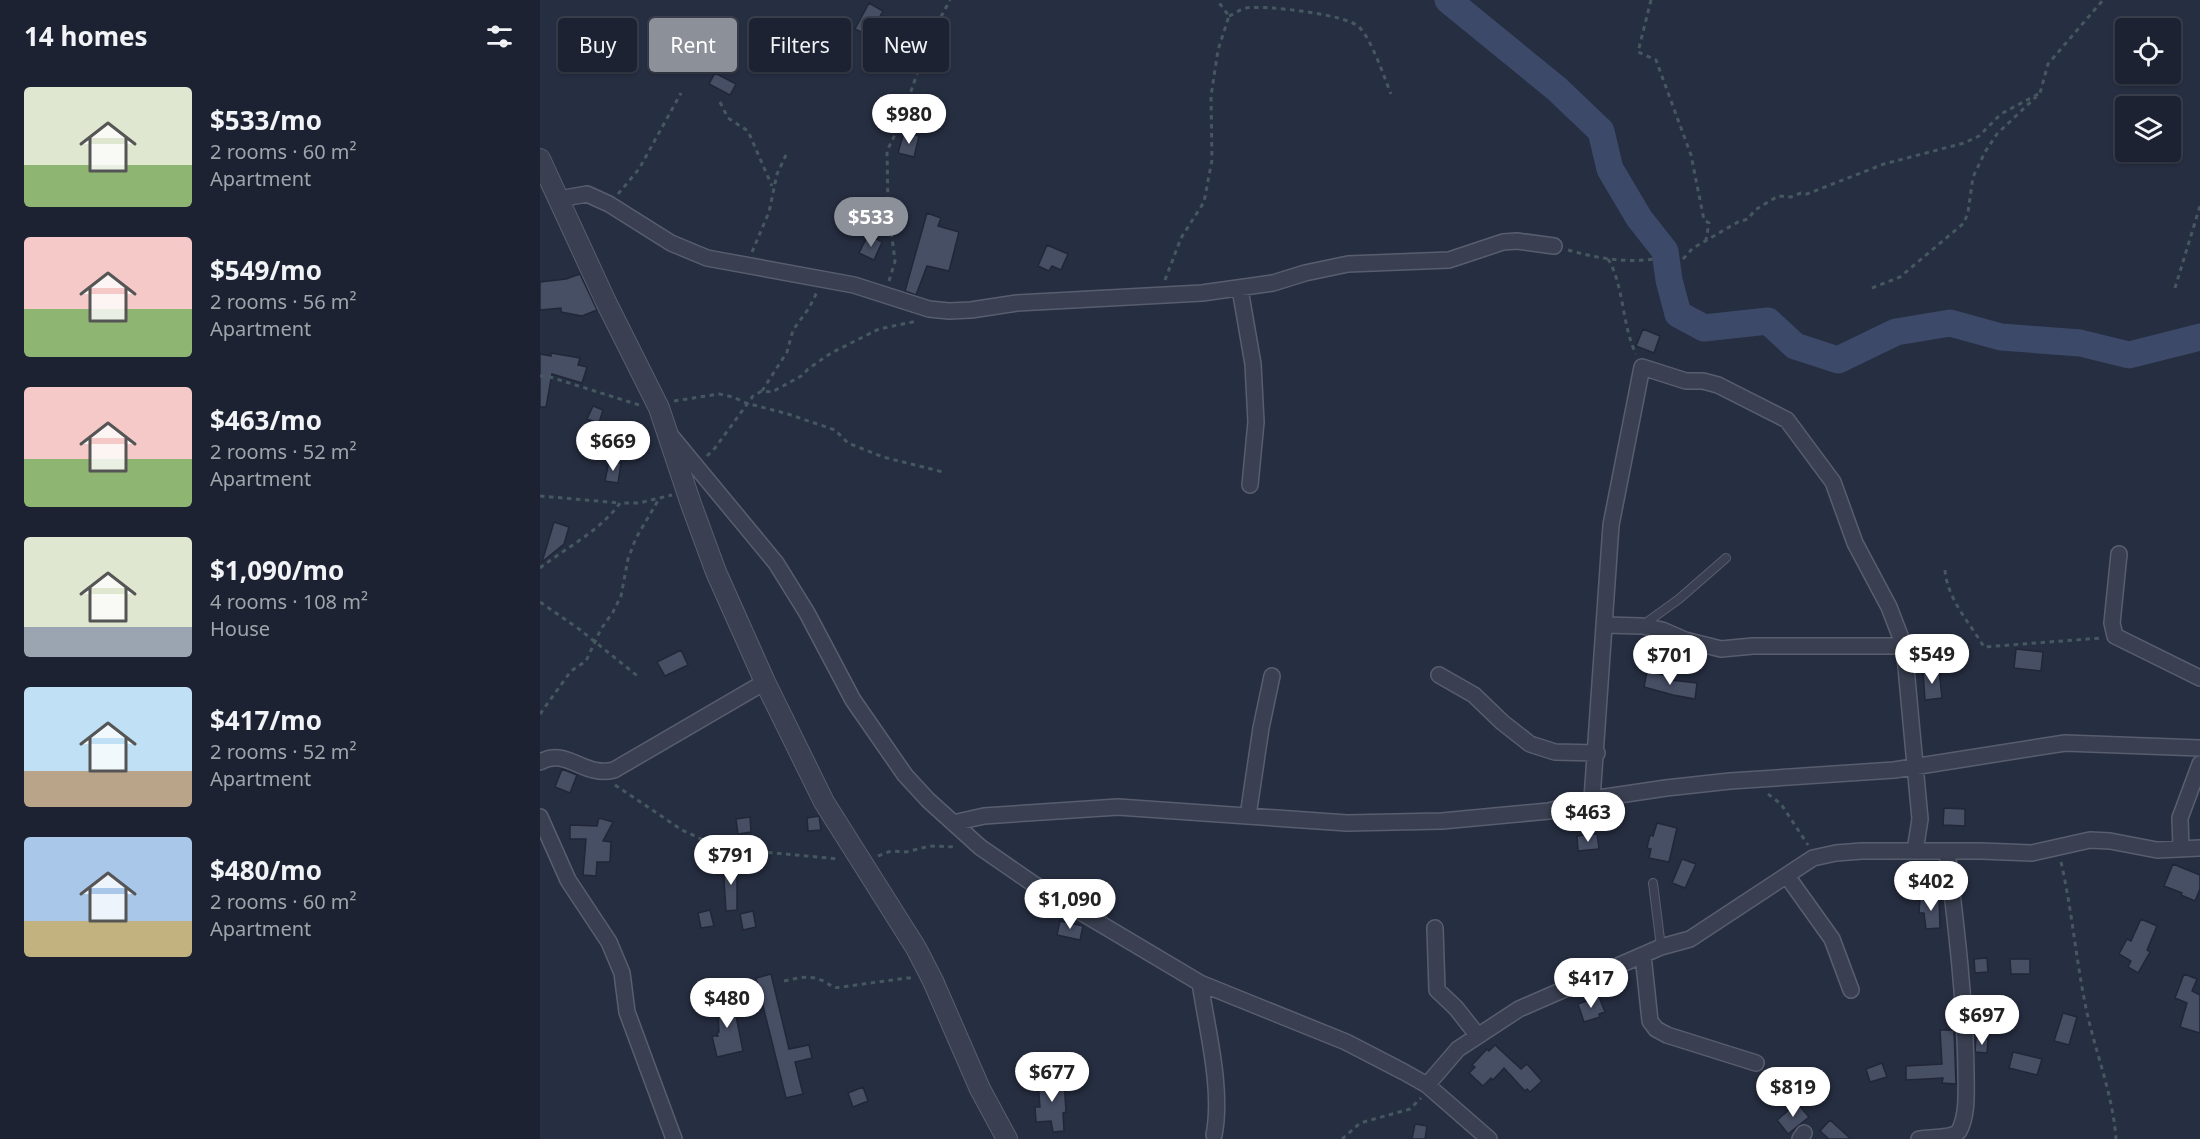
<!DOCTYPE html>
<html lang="en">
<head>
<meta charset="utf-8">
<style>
	:root { --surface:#1c2231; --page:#292f3d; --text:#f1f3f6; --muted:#a0a4ab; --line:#3a3f4d; --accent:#8c9099 }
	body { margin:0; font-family:"Noto Sans",sans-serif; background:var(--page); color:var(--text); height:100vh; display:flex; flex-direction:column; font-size:22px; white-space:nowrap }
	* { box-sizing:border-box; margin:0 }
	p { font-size:20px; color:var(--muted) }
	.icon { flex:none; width:33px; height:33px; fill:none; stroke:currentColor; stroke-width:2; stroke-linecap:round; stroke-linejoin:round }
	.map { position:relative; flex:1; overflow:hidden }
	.details { display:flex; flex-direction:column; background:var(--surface); width:540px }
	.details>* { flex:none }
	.banner { position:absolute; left:18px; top:18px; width:570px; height:54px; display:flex; gap:12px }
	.buttons { position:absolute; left:1575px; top:18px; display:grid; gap:12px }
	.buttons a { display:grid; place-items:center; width:66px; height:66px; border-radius:6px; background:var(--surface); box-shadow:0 2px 4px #0004,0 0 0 2px var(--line); font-size:30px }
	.price { position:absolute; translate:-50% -51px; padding:0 14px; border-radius:21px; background:#fff; color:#222; font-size:20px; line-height:39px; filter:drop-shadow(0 2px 3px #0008) }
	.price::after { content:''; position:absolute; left:50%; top:36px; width:18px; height:14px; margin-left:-9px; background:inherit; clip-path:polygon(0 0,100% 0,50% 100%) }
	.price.on { background:var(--accent); color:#fff }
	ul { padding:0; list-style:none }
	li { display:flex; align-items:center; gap:18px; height:150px; padding:0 24px }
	li span { display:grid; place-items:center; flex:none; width:168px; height:120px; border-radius:6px; color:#555 }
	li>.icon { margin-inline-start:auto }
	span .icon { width:72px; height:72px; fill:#fffc; stroke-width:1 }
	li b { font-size:26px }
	h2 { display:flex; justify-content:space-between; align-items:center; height:72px; padding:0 24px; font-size:26px }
	.chip { padding:0 21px; border-radius:6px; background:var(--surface); box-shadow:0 2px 4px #0004,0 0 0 2px var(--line); font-size:21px; line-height:54px }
	.chip.on { background:var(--accent); color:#fff }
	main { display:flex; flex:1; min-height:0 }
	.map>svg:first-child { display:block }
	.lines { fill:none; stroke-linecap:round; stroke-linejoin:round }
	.river { stroke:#3c4969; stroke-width:27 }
	.building { fill:#474f65; stroke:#212738; stroke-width:1.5 }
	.service-casing { stroke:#585e6e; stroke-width:10 }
	.minor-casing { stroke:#585e6e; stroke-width:18 }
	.tertiary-casing { stroke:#585e6e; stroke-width:22 }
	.path { stroke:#46585f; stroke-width:3; stroke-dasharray:4.5 4.5; stroke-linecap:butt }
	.service { stroke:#3a4051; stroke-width:8 }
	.minor { stroke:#3a4051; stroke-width:15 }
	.tertiary { stroke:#3a4051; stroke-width:20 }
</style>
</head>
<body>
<main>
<section class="details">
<h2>14 homes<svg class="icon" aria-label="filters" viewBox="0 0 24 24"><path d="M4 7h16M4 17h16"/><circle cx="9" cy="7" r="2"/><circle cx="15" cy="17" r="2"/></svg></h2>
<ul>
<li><span style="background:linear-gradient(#dfe7d0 65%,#8fb573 0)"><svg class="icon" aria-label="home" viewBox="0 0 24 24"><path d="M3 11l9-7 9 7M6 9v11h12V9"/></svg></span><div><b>$533/mo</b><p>2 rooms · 60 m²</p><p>Apartment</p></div></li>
<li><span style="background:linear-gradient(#f6c9c9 60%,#8fb573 0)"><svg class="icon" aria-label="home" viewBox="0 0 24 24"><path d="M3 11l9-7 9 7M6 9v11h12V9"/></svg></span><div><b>$549/mo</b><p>2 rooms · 56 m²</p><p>Apartment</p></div></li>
<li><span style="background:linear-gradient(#f6c9c9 60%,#8fb573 0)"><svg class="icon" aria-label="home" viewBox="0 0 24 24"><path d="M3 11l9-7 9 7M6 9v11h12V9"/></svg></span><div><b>$463/mo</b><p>2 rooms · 52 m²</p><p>Apartment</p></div></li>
<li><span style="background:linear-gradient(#dfe7d0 75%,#9aa5b1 0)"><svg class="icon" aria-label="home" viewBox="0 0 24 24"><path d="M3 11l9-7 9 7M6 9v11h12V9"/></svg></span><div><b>$1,090/mo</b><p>4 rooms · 108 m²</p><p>House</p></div></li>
<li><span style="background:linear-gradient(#bfe0f5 70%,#b9a48a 0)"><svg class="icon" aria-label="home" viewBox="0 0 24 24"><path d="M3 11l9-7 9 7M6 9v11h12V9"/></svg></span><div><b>$417/mo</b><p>2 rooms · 52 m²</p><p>Apartment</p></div></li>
<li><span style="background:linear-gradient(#a9c7e8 70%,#c2b280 0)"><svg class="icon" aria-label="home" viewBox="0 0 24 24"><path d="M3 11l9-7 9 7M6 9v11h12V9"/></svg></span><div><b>$480/mo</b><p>2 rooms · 60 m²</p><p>Apartment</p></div></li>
</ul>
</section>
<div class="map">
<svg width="1660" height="1139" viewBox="0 0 1660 1139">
	<rect width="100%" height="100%" fill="#262e41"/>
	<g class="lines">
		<path class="river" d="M908,0L1017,89L1061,131L1070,169L1099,218L1125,251L1129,280L1138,314L1164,328L1228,321L1255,346L1298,360L1356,332L1410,323L1461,337L1540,343L1589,355L1660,337"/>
	</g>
	<path class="building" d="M329,3L343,11L329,36L315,29Z
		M279,44L289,50L283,62L273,56Z
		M175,73L196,84L190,95L169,84Z
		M364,132L379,136L374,157L358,153Z
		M387,213L401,218L398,226L419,232L409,271L387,266L376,295L365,291Z
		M328,235L342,242L334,260L319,253Z
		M507,245L528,254L521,270L512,266L509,271L498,266Z
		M40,274L57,310L42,316L21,312V308L0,310V282L26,279Z
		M1103,329L1120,336L1114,353L1096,346Z
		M11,353L40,358L38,365L47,367L42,383L12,374L6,407H0V354L11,356Z
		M53,406L63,410L59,423L47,419Z
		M69,461L81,463L78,483L65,481Z
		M14,522L29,527L24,544L2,562Z
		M1476,649L1503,652L1501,671L1474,668Z
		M141,650L148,665L125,676L117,662Z
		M1399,670L1402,698L1385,700L1383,671Z
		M1107,671L1131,677V680L1157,683L1155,699L1133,695L1104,687Z
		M22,769L37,775L30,793L15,787Z
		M1404,808L1425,809V826L1403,825Z
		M279,816L281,830L268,831L267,818Z
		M210,817L211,832L198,834L196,819Z
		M59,818L73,822L63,841L71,842L70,862H57L56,876L43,875L46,839H30V825L57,826Z
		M1117,823L1137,828L1129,862L1109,858L1111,849L1107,848L1110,835L1113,836Z
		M1057,834L1059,849L1038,851L1037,836Z
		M1142,859L1156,864L1145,888L1132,883Z
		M183,864H197V910L186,911Z
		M1633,864L1660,875V889L1655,901L1641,895L1642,893L1624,886Z
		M1380,898L1399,899L1400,928L1386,929L1384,913H1379Z
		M170,910L174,926L161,928L158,913Z
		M213,911L216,927L203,930L200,914Z
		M1601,919L1617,926L1607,950L1610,952L1598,973L1588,967L1591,961L1579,954L1587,939L1591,941Z
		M520,921L543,926L540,940L517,935Z
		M1447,958L1448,972L1435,973L1434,959Z
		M1470,959H1490V974H1471Z
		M231,974L249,1049L269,1045L272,1058L255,1062L263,1094L246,1098L216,978Z
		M1644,974L1657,979L1652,991L1660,995V1033L1640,1027L1647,1003L1635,998Z
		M177,993L190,994L191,1012L195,1011L203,1051L177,1057L172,1036H178L177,1032H179Z
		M1059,997L1065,1012L1059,1014L1060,1017L1044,1022L1038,1004Z
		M1523,1013L1537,1017L1529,1045L1514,1041Z
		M1400,1030H1414L1416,1084L1402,1083L1403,1078L1366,1080V1066L1402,1064Z
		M1436,1038L1448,1039L1447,1053L1435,1052Z
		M955,1045L981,1069L987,1064L1002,1081L990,1092L987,1089L985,1091L964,1068L953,1080L951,1078L943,1086L929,1073L935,1067L932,1065L947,1049L949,1051Z
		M1473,1052L1502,1059L1497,1075L1469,1068Z
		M1342,1063L1347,1077L1330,1082L1326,1069Z
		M524,1079L526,1112L523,1113L524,1131L513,1132L511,1121L496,1122L495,1107H500L498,1080Z
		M323,1087L328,1101L313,1107L308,1093Z
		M1257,1103L1269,1117L1248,1134L1237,1120Z
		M1290,1120L1311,1139H1289L1280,1131Z
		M875,1124L887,1126L885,1139H872Z"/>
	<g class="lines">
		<g class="service-casing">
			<path id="service" d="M1103,625L1139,599L1186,558
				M1113,883L1121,947"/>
		</g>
		<g class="minor-casing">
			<path id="minor" d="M19,199L47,194L69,204L131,243L167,258L314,285L389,309L409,311L431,310L477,303L662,293L733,283L765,273L808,264L909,260L963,242L977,241L1014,246
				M700,289L713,364L716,422L710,485
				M131,436L236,563L267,613L313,700L365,775L388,800L440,847L492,883L660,983L806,1042L864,1072L887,1085L949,1139
				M1579,554L1572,623L1575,636L1660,678
				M1065,625L1102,626L1122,630L1145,640L1181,649L1213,646H1364
				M899,675L934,695L962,722L990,744L1015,752L1057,753
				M0,762C27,747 44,778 74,770L225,682
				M1052,799L1071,525L1102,367L1146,381H1163L1178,385L1247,420L1293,482L1315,543L1349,607L1364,646L1380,819L1375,851
				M708,816L721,728L732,676
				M0,817L28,880L69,942L82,973L87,1012L134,1139
				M413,823L444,816L578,807L807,823L902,821L1009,811L1052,799L1126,788L1190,781L1354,770L1525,743L1660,748
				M1641,848L1640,818L1660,764
				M1247,876L1292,939L1311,990
				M895,928L897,990L916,1008L938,1036
				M1103,955L1110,1021L1116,1029L1127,1035L1216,1063
				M660,983C667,1029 683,1090 674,1135
				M887,1085L918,1049L979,1009L1121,947L1150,939L1273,858L1296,853L1322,851H1441L1492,853L1550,840L1570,841L1617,850L1660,848
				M1260,1139L1264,1133
				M1379,1139C1389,1137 1413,1139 1419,1131C1428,1115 1426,1090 1426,1072C1425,998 1416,925 1407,851"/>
		</g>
		<g class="tertiary-casing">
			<path id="tertiary" d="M0,159L66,302L119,408L151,504L176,572L225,682L284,802L376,948L393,981L440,1089L467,1139"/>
		</g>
		<path class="path" d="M1111,0L1098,52L1116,60L1151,155L1164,220L1169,223L1166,240
			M689,16C695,14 700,9 706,8C725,5 806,14 819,27C832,40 844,77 851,94
			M180,102L188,118L208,131L232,186
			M78,194L99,169L141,93
			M1028,250C1056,258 1084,263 1114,259
			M212,252L229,212L237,174L246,155
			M1068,259C1084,285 1082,326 1096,354
			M1143,259L1153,248L1198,222L1208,219L1215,210L1238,196L1251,197L1261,193L1267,194L1344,164L1424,143L1439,136L1461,114L1500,93
			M625,280L641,238L664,202L672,160L671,96L678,50L689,16L677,0
			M349,281L355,261L348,207L347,151L363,118L360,109L369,97L390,37L410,0
			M1332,288L1360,277L1424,223L1428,212L1433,177L1445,152L1457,134L1500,93L1508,64L1563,0
			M1635,288L1660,206
			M0,376H7L99,405
			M222,391L247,352L253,330L269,308L277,292
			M134,401L179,394L193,397L206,403L248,414L295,430L308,443L343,457L403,472
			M167,456L175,448L213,396L222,391L232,392L263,375L268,369L291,353L339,329L377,321
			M0,496L80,503
			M0,568C27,547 60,531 80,503H99L132,495
			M1405,570C1407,599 1430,623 1444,647L1561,638
			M0,602L39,629L100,678
			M0,714L31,671L46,661L61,629L73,612L81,596L88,559L96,538L119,499
			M75,785L142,830L180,848L299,859
			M1228,794L1241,804L1268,845
			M338,856L351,851L366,852L390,846L417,847
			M1521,862C1532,910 1536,960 1546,1008C1555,1052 1573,1094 1576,1139
			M244,981C266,976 276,974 294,988L367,978H374
			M802,1139L820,1123L870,1109L881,1098"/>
		<use href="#service" class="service"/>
		<use href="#minor" class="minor"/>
		<use href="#tertiary" class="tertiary"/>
	</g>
</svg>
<div class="buttons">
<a><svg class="icon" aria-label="locate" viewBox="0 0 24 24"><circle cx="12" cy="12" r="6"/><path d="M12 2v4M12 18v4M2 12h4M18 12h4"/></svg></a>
<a><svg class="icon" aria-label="layers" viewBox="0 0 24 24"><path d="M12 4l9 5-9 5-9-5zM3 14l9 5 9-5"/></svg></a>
</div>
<b class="price" style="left:369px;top:145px">$980</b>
<b class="price on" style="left:331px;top:248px">$533</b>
<b class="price" style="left:73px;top:472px">$669</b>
<b class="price" style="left:1392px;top:685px">$549</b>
<b class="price" style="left:1130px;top:686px">$701</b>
<b class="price" style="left:1048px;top:843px">$463</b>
<b class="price" style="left:191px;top:886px">$791</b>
<b class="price" style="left:1391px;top:912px">$402</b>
<b class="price" style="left:530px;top:930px">$1,090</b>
<b class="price" style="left:1051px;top:1009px">$417</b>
<b class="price" style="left:187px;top:1029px">$480</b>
<b class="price" style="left:1442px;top:1046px">$697</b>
<b class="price" style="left:512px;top:1103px">$677</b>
<b class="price" style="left:1253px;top:1118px">$819</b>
<div class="banner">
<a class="chip">Buy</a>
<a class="chip on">Rent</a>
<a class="chip">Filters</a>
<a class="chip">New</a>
</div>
</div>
</main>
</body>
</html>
